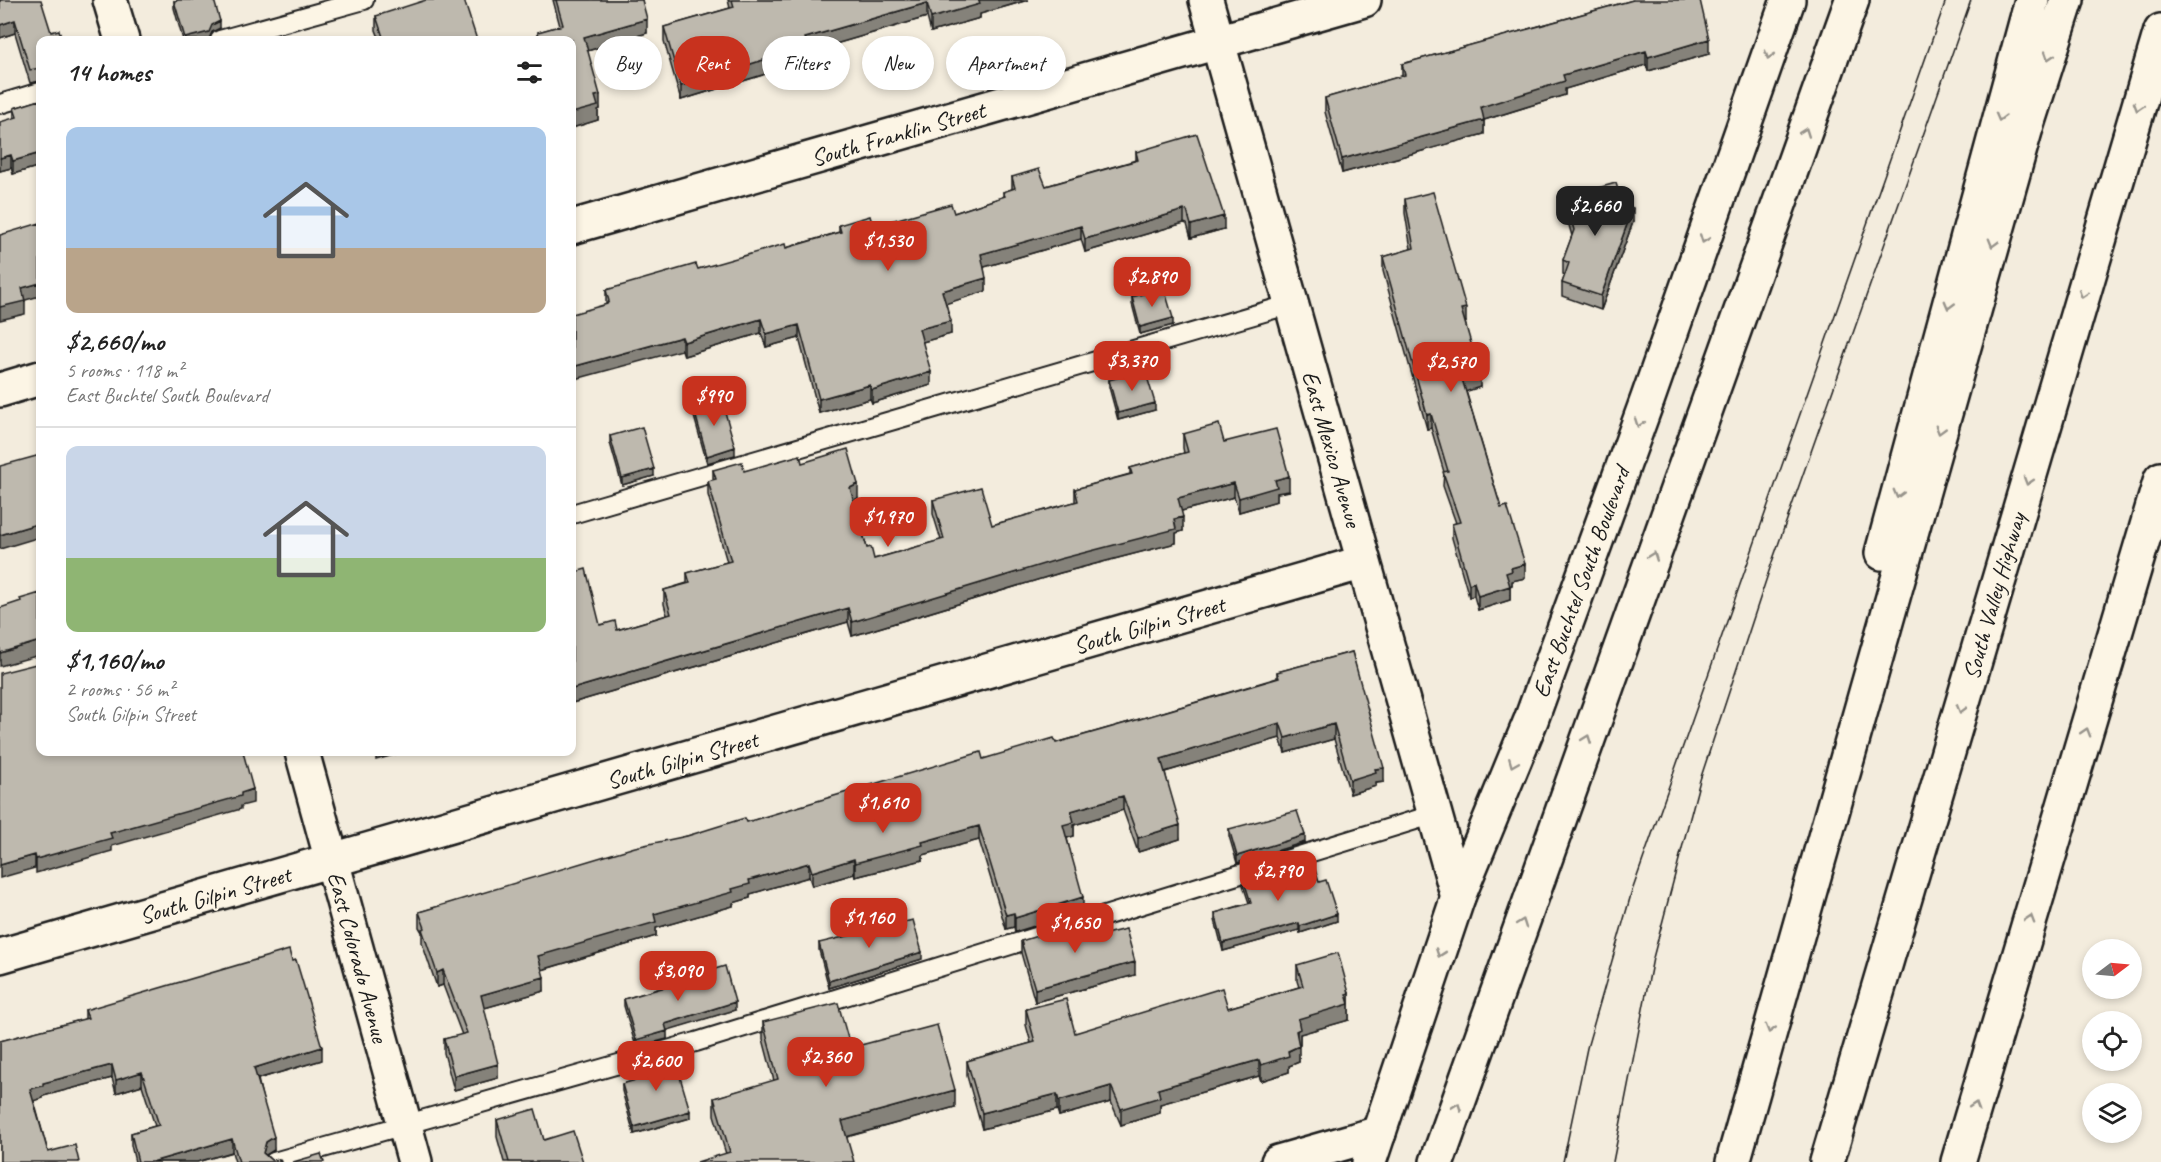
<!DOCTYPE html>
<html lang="en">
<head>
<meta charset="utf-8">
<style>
	:root { --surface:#fff; --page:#f2f2f2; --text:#222; --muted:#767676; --line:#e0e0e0; --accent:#c8321e }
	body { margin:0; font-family:Caveat,sans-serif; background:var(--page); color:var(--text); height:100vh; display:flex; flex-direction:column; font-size:22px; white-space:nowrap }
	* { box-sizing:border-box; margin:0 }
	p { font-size:20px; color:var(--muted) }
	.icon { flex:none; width:33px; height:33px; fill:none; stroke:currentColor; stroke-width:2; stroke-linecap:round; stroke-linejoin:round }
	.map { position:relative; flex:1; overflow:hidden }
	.drawer { position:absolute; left:36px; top:36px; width:540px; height:720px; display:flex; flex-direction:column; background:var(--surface); border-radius:12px; box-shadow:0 3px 9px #0003 }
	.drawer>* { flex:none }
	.banner { position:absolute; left:594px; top:36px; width:570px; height:54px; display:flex; gap:12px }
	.needle { width:39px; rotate:74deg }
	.tools { position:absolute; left:2082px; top:939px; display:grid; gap:12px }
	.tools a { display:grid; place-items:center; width:60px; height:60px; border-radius:50%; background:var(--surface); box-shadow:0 3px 9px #0003; font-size:30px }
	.price { position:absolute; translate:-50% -51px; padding:0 14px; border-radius:12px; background:var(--accent); color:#fff; font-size:20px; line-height:39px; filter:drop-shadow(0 2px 3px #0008) }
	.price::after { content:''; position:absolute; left:50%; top:36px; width:18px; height:14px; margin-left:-9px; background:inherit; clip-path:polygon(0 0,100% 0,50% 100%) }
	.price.selected { background:#222; color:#fff }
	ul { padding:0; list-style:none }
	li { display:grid; align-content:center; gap:12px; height:318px; padding:0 30px }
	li+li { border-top:2px solid var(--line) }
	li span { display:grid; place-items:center; height:186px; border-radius:12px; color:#555 }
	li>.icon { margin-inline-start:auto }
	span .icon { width:108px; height:108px; fill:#fffc; stroke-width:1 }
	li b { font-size:26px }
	h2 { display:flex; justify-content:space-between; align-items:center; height:72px; padding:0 30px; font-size:26px }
	.pill { padding:0 21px; border-radius:27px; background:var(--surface); box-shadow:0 3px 9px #0003; font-size:21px; line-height:54px }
	.pill.selected { background:var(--accent); color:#fff }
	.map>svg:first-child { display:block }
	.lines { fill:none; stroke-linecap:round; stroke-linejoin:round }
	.service-casing { stroke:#1c1c1c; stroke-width:22 }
	.minor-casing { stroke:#1c1c1c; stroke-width:38 }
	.tertiary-casing { stroke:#1c1c1c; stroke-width:38 }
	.secondary-casing { stroke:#1c1c1c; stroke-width:38 }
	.motorway-casing { stroke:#1c1c1c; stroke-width:38 }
	.service { stroke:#fcf5e5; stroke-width:18 }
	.minor { stroke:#fcf5e5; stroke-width:33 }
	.tertiary { stroke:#fcf5e5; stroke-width:33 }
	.secondary { stroke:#fcf5e5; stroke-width:33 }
	.motorway { stroke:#fcf5e5; stroke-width:33 }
	.tram { stroke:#1c1c1c; stroke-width:1.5 }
	.wall { fill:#a39f96; stroke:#1c1c1c; stroke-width:1.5 }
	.shaded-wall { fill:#85827a; stroke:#1c1c1c; stroke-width:1.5 }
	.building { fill:#beb9ae; stroke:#1c1c1c; stroke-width:1.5 }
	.oneway { stroke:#97938b }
	.labels { text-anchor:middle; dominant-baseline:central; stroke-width:4.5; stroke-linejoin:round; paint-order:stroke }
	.street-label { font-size:24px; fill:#1c1c1c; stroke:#fcf5e5 }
</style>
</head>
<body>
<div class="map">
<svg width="2161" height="1162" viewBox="0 0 2161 1162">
	<rect width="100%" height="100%" fill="#f3ecdd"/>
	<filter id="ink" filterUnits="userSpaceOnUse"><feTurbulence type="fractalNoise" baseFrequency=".0167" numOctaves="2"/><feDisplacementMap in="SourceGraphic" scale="12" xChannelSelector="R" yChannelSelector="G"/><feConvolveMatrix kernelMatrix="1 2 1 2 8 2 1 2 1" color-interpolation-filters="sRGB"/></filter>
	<g filter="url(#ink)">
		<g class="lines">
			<g class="service-casing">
				<path id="service" d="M220,40L364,0
					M0,104L40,92
					M572,514L1291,304
					M274,1162L696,1042L1435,814"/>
			</g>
			<g class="minor-casing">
				<path id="minor" d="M110,0L122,40
					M1206,0L1458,897
					M302,752L415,1162
					M0,956L1364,562
					M1278,1162L1379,1133"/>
			</g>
			<g class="tertiary-casing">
				<path id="tertiary" d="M572,227L1364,0
					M0,390L40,378"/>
			</g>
			<g class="secondary-casing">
				<path id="secondary" d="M1369,1162L1458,897L1531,720L1648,398L1788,0
					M1437,1162L1852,0"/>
			</g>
			<g class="motorway-casing">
				<path id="motorway" d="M1882,553L2032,0
					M1733,1162L2025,131L2067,0
					M1827,1162L2161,31
					M1958,1162L2161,479"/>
			</g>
			<use href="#service" class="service"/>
			<use href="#minor" class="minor"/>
			<use href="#tertiary" class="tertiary"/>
			<use href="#secondary" class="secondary"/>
			<use href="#motorway" class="motorway"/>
			<path class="tram" d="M1563,1162L1587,1048L1632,891L1946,0
				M1613,1162L1653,958L1700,780L1772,562L1971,0"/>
		</g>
		<path class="wall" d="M0,0L40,40V81L30,83L15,33L0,38Z
			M553,0H642L647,33L587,51L600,109L598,110V120L572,128V40H538V32L560,26Z
			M728,0H1028L980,14V18L931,32L927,17L808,52V61L681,100L664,41V27L730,8Z
			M1633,0L1709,54L1648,71L1646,65L1565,89V95L1484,120V134L1342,173L1325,112V98L1402,76V64Z
			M174,1L220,28L212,32L209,39L203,40H183L174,8Z
			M376,16L477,40H380L376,30Z
			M40,100V179L37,167L13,174L11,168L0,171L14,118V108Z
			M1136,152L1224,229L1191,238L1187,224L1184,223L1085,252L1081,239L984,267L986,291L946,303L951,334L922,342L931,385L872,403L870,399L819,413L799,338L766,347L761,333L684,356L682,350L606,305V290L698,269L786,248L839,232V225L873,226L954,213L1003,197V192L1012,189V177L1046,186L1136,160Z
			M1565,197L1622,204L1633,222L1601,310L1562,296V283L1565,275L1563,274V260L1572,236L1565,211Z
			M1405,199L1466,322H1465L1480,387L1466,391L1501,508L1525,578L1512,581V585L1510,586V600L1478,610L1474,596L1469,597L1452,538V524L1456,523L1443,486L1444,472L1431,428L1427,429L1383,271V257L1411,249L1405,213Z
			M1132,297L1173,325L1140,334L1132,304Z
			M1109,380L1155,410L1118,420L1109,387Z
			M693,406L735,455L707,463L693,413Z
			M1183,434L1224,442L1289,491L1277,493V501L1239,512L1234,497L1181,511L1183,531L1176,533V543L1060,573L852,636L848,622L572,703V573L600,625L617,630L667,615L664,604V590L687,583V573L727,562L708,495V481L713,480V470L744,471L802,463L858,498L853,500L867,548L874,559L941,540L933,514V500L992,525L1075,502V489L1130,474V468L1184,453L1183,448Z
			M610,436L654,476L622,485L610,443Z
			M1352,652L1384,782L1376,783V786L1350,794L1334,739L1285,753L1280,738L1165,772L1180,839L1138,852L1123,810L1074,825V836L1067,838L1083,911L1015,932L1014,927L1006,929L979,840L923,855V860L855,877L854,874L812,886L809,877L750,894V898L733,903V906L656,928V936L542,970L544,991L484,1008L498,1078L454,1090L444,1053V1039L462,1035L443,985L437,987L422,943V932L419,927V912L687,836L747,822L983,759L1056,743L1133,721L1277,678V672Z
			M1229,829L1305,842L1237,863L1229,836Z
			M1243,878L1319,882L1337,921L1300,933L1299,930L1223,951L1215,920V913L1249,903L1243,885Z
			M1093,937L1135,975L1035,1002L1021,953V941Z
			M819,943L922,959L829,988L819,950Z
			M1297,965L1349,993V1020L1300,1034V1045L1298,1046L1299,1062L1289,1066V1072L1261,1081L1259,1076L1160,1104V1113L1121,1125L1111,1102L1059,1116L1057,1110L982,1129L967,1076V1061L1031,1043L1026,1025V1009L1075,1033L1228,1008L1299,987L1297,981Z
			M695,975L735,1010L666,1030L667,1039L636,1047L624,1006V999L695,978Z
			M85,1010L322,1060L258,1079L274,1150L266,1155L271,1160L281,1162H235L232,1152L197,1162H135L131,1145V1133L155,1126L142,1085L116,1093L112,1078L43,1096V1098L34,1101L48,1152L0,1162V1041L85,1019Z
			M763,1022L849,1042L955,1107L847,1137L726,1154L714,1115V1098L774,1081L763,1039Z
			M642,1062L690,1118L634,1134L622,1091V1084L644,1078L642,1069Z
			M497,1120L544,1140L583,1162H504L497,1137Z"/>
		<path class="shaded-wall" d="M979,0H1028L980,14V18L931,32V18Z
			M927,3V17L808,52V61L681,100V86L805,38Z
			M647,19V33L584,52V37Z
			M15,20V33L0,38V25Z
			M220,21V28L212,32L209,39L203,40H185V38Z
			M1709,39V54L1648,71V57Z
			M1646,51V65L1565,89V95L1481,121V107L1563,75Z
			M600,95V109L598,110V120L572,128V113L595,96Z
			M1484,120V134L1342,173V159Z
			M37,154V167L13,174V161Z
			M11,155V168L0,171V158Z
			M1633,208V222L1601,310V296Z
			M1184,210V223L1085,252V239Z
			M1224,216V229L1191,238V225Z
			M1081,226V239L981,268V254Z
			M986,278V291L942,305V291Z
			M40,283V296L22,301H25V314L0,320V307L22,288Z
			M1466,308V322L1461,323V309Z
			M1173,318V325L1140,334V327Z
			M761,319V333L684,356V342Z
			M951,321V334L919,343V329Z
			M799,325V338L766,347V334Z
			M682,337V350L572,380V367Z
			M931,372V385L872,403V390Z
			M1480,374V387L1462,393V379Z
			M870,385V399L819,413V399Z
			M1155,403V410L1118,420V413Z
			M1431,414V428L1427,429V415Z
			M735,447V455L707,463V456Z
			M654,469V476L622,485V478Z
			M1289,476V491L1277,493V501L1239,512V498L1275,480Z
			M1234,483V497L1178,512V498Z
			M858,484V498L850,502V488Z
			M1183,517V531L1176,533V543L1060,573L852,636V622Z
			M40,523V537L0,549V535Z
			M1525,564V578L1512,581V585L1506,587V573L1511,568Z
			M1474,582V596L1469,597V584Z
			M1510,586V600L1478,610V596Z
			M848,608V622L572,703V689Z
			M40,641V655L0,666V653Z
			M1280,723V738L1161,773V759Z
			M1334,724V739L1285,753V738Z
			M376,752H404L376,760Z
			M1384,768V782L1376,783V786L1350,794V780L1375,769Z
			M253,789V803L241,806V809L112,846V851L36,873V859L110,833Z
			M1123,796V810L1074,825V836L1063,839V825L1071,811Z
			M1180,825V839L1138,852V838Z
			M979,826V840L923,855V860L855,877V863L922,842Z
			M1305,835V842L1237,863V856Z
			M35,855V868L0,878V865Z
			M854,859V874L812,886V872Z
			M809,863V877L750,894V898L733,903V906L656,928V936L538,971V956L654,914L732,889L749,880Z
			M1083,897V911L1015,932V918Z
			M1014,913V927L1006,929V915Z
			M1337,914V921L1300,933V926Z
			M1299,923V930L1223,951V943Z
			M922,952V959L829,988V981Z
			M1135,962V975L1035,1002V989Z
			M443,970V985L437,987V973Z
			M544,977V991L481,1009V995Z
			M1349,993V1020L1300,1034V1045L1296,1046L1298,1019Z
			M735,1002V1010L665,1031V1024Z
			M667,1031V1039L636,1047V1040Z
			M1299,1046V1062L1289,1066V1072L1261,1081V1065Z
			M322,1047V1060L254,1080V1068Z
			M1259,1060V1076L1160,1104V1113L1121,1125V1109L1158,1089Z
			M498,1064V1078L454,1090V1076Z
			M112,1065V1078L43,1096V1098L30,1102V1089L43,1083Z
			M142,1072V1085L116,1093V1080Z
			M1111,1086V1102L1059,1116V1101Z
			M955,1090V1107L842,1138V1121Z
			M1057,1094V1110L982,1129V1113Z
			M690,1111V1118L634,1134V1127Z
			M274,1137V1150L266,1155L263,1153L266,1142Z
			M232,1139V1152L197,1162H152Z"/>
		<path class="building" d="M0,0H41L51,32L59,30L62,40H40V68L30,70L15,20L0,25Z
			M179,0H214L220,21L212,25L209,32L185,38L174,1Z
			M426,0H464L477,40H384L376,16Z
			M556,0H642L647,19L584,37L600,95L595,96L598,106L572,113V40H540L538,32L563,25Z
			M732,0H979L980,4L931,18L927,3L805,38L808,46L681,86L664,27L734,7Z
			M1633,0H1700L1709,39L1648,57L1646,51L1563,75L1565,81L1481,107L1484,120L1342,159L1325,98L1405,75L1402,64Z
			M40,100V166L37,154L13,161L11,155L0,158V122L17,117L14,108Z
			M1197,134L1224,216L1191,225L1187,211L1184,210L1085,239L1081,226L981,254L986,278L942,291L951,321L919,329L931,372L872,390L870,385L819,399L799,325L766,334L761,319L684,342L682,337L572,367V314L607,304L609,301L606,290L696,264L698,269L785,244L786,248L841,232L839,225L870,216L873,226L951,204L954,213L1005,196L1003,192L1015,188L1012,177L1039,169L1046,186L1138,160L1136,152Z
			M1616,183L1622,204L1633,208L1601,296L1562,283L1569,263L1563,260L1574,230L1565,197Z
			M1433,192L1466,308L1461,309L1480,374L1462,379L1501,508L1507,506L1525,564L1511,568L1512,571L1506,573L1510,586L1478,596L1474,582L1469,584L1452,524L1460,522L1443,472L1448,471L1431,414L1427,415L1383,257L1414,248L1405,199Z
			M40,223V283L22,288L25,301L0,307V235Z
			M1164,288L1173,318L1140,327L1132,297Z
			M1145,370L1155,403L1118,413L1109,380Z
			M721,398L735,447L707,456L693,406Z
			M1219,424L1224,442L1276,429L1289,476L1275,480L1277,487L1239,498L1234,483L1178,498L1183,517L1174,519L1176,529L1060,559L852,622L848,608L572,689V573L586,569L600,625L615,621L617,630L671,614L664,590L690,583L687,573L731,561L708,481L716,479L713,470L742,462L744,471L800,455L802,463L848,449L858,484L850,488L867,548L871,547L874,559L944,539L933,500L981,487L992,525L1078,501L1075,489L1132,474L1130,468L1188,452L1183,434Z
			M642,427L654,469L622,478L610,436Z
			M40,455V523L0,535V466Z
			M40,593V641L0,653V608L21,601L20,599Z
			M1352,652L1384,768L1375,769L1376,772L1350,780L1334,724L1285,738L1280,723L1161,759L1180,825L1138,838L1123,796L1071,811L1074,822L1063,825L1083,897L1015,918L1014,913L1006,915L979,826L922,842L923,845L855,863L854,859L812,872L809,863L749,880L750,884L732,889L733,892L654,914L656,922L538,956L544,977L481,995L498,1064L454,1076L444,1039L467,1033L443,970L437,973L422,929L425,928L419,912L635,847L687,836L745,818L747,822L981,752L983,759L1054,738L1056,743L1133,721L1279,678L1277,672Z
			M40,663V752H243L253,789L241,793V796L110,833L112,838L36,859L35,855L0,865V673Z
			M1297,811L1305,835L1237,856L1229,829Z
			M1311,857L1319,882L1326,880L1337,914L1300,926L1299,923L1223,943L1215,913L1251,903L1243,878Z
			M913,920L922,952L829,981L819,943Z
			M1089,920L1093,937L1126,929L1135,962L1035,989L1021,941Z
			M289,950L292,961L296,960L322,1047L254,1068L274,1137L266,1142L263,1153L271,1160L280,1159L281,1162H239L232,1139L152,1162H138L131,1133L159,1125L142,1072L116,1080L112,1065L43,1083V1086L30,1089L48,1152L75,1145L79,1162H0V1041L88,1018L85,1010Z
			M1338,953L1349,993L1346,994L1349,1004L1298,1019L1300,1029L1296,1031L1299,1046L1288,1051L1289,1056L1261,1065L1259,1060L1158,1089L1160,1097L1121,1109L1111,1086L1059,1101L1057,1094L982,1113L967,1061L1035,1042L1026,1009L1066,999L1075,1033L1222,988L1228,1008L1303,986L1297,965Z
			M725,966L735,1002L665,1024L667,1031L636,1040L624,999L696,978L695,975Z
			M838,1003L849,1042L856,1040L857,1046L937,1025L955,1090L842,1121L854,1162H697L730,1152L714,1098L778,1079L763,1022Z
			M673,1053L690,1111L634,1127L622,1084L646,1077L642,1062Z
			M535,1109L544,1140L573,1131L583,1162H509L497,1120Z
			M321,1154L324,1162H293Z"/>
		<defs><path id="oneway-chevron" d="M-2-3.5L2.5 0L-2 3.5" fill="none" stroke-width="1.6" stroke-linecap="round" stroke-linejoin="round" transform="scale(1.5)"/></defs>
		<g class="oneway">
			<use href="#oneway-chevron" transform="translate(1769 55) rotate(109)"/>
			<use href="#oneway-chevron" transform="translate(2049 56) rotate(108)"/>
			<use href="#oneway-chevron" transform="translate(2138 107) rotate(107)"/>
			<use href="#oneway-chevron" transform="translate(2000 117) rotate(105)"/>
			<use href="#oneway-chevron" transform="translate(1805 132) rotate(-70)"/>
			<use href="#oneway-chevron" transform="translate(1704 239) rotate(110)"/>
			<use href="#oneway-chevron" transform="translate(1993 243) rotate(106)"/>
			<use href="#oneway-chevron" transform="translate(2083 294) rotate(107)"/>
			<use href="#oneway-chevron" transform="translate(1949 305) rotate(105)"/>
			<use href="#oneway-chevron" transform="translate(1639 423) rotate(110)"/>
			<use href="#oneway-chevron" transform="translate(1940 430) rotate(106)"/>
			<use href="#oneway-chevron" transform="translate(2028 481) rotate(107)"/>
			<use href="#oneway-chevron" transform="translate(1898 494) rotate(105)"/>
			<use href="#oneway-chevron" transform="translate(1653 556) rotate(-70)"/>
			<use href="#oneway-chevron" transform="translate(1961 709) rotate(106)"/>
			<use href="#oneway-chevron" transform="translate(2086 732) rotate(-73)"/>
			<use href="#oneway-chevron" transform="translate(1587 739) rotate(-70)"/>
			<use href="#oneway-chevron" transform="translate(1513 763) rotate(112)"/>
			<use href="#oneway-chevron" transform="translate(2030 919) rotate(-73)"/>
			<use href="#oneway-chevron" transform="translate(1522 923) rotate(-70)"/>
			<use href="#oneway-chevron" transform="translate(1440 953) rotate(109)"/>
			<use href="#oneway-chevron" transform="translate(1770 1029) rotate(106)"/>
			<use href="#oneway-chevron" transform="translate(1975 1106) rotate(-73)"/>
			<use href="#oneway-chevron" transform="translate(1457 1107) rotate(-70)"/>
		</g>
	</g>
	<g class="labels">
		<g class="street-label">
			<text transform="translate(898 134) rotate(-16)">South Franklin Street</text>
			<text transform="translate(1332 449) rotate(74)">East Mexico Avenue</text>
			<text transform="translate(1581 582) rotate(-70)">East Buchtel South Boulevard</text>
			<text transform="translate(1994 596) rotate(-74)">South Valley Highway</text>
			<text transform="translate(1149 625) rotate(-16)">South Gilpin Street</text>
			<text transform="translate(682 760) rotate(-16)">South Gilpin Street</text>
			<text transform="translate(215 895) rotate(-16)">South Gilpin Street</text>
			<text transform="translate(358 957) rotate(75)">East Colorado Avenue</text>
		</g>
	</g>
</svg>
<div class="tools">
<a><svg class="needle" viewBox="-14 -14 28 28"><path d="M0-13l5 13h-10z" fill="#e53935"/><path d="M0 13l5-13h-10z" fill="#767676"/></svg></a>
<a><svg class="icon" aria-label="locate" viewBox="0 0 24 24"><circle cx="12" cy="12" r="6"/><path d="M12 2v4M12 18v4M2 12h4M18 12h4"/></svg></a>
<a><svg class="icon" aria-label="layers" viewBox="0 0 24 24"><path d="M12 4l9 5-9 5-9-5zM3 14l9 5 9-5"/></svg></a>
</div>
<b class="price selected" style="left:1595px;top:237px">$2,660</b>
<b class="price" style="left:888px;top:272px">$1,530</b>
<b class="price" style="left:1152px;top:308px">$2,890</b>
<b class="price" style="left:1132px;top:392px">$3,370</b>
<b class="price" style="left:1451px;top:393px">$2,570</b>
<b class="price" style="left:714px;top:427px">$990</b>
<b class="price" style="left:888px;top:548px">$1,970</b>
<b class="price" style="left:883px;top:834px">$1,610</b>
<b class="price" style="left:1278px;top:902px">$2,790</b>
<b class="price" style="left:869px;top:949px">$1,160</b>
<b class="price" style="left:1075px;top:954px">$1,650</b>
<b class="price" style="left:678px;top:1002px">$3,090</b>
<b class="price" style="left:826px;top:1088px">$2,360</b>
<b class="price" style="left:656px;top:1092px">$2,600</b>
<div class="banner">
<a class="pill">Buy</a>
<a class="pill selected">Rent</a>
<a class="pill">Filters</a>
<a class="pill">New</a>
<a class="pill">Apartment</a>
</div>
<section class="drawer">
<h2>14 homes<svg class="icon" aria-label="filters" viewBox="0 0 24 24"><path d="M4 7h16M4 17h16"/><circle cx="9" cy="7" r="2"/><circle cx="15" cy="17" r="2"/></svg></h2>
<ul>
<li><span style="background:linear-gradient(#a9c7e8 65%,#b9a48a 0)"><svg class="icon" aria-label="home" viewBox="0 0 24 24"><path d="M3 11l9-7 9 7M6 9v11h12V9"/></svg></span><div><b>$2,660/mo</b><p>5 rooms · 118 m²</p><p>East Buchtel South Boulevard</p></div></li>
<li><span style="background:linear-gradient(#c9d6e8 60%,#8fb573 0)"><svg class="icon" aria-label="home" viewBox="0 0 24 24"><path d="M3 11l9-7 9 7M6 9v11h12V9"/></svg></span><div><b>$1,160/mo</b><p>2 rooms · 56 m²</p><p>South Gilpin Street</p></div></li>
</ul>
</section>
</div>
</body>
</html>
